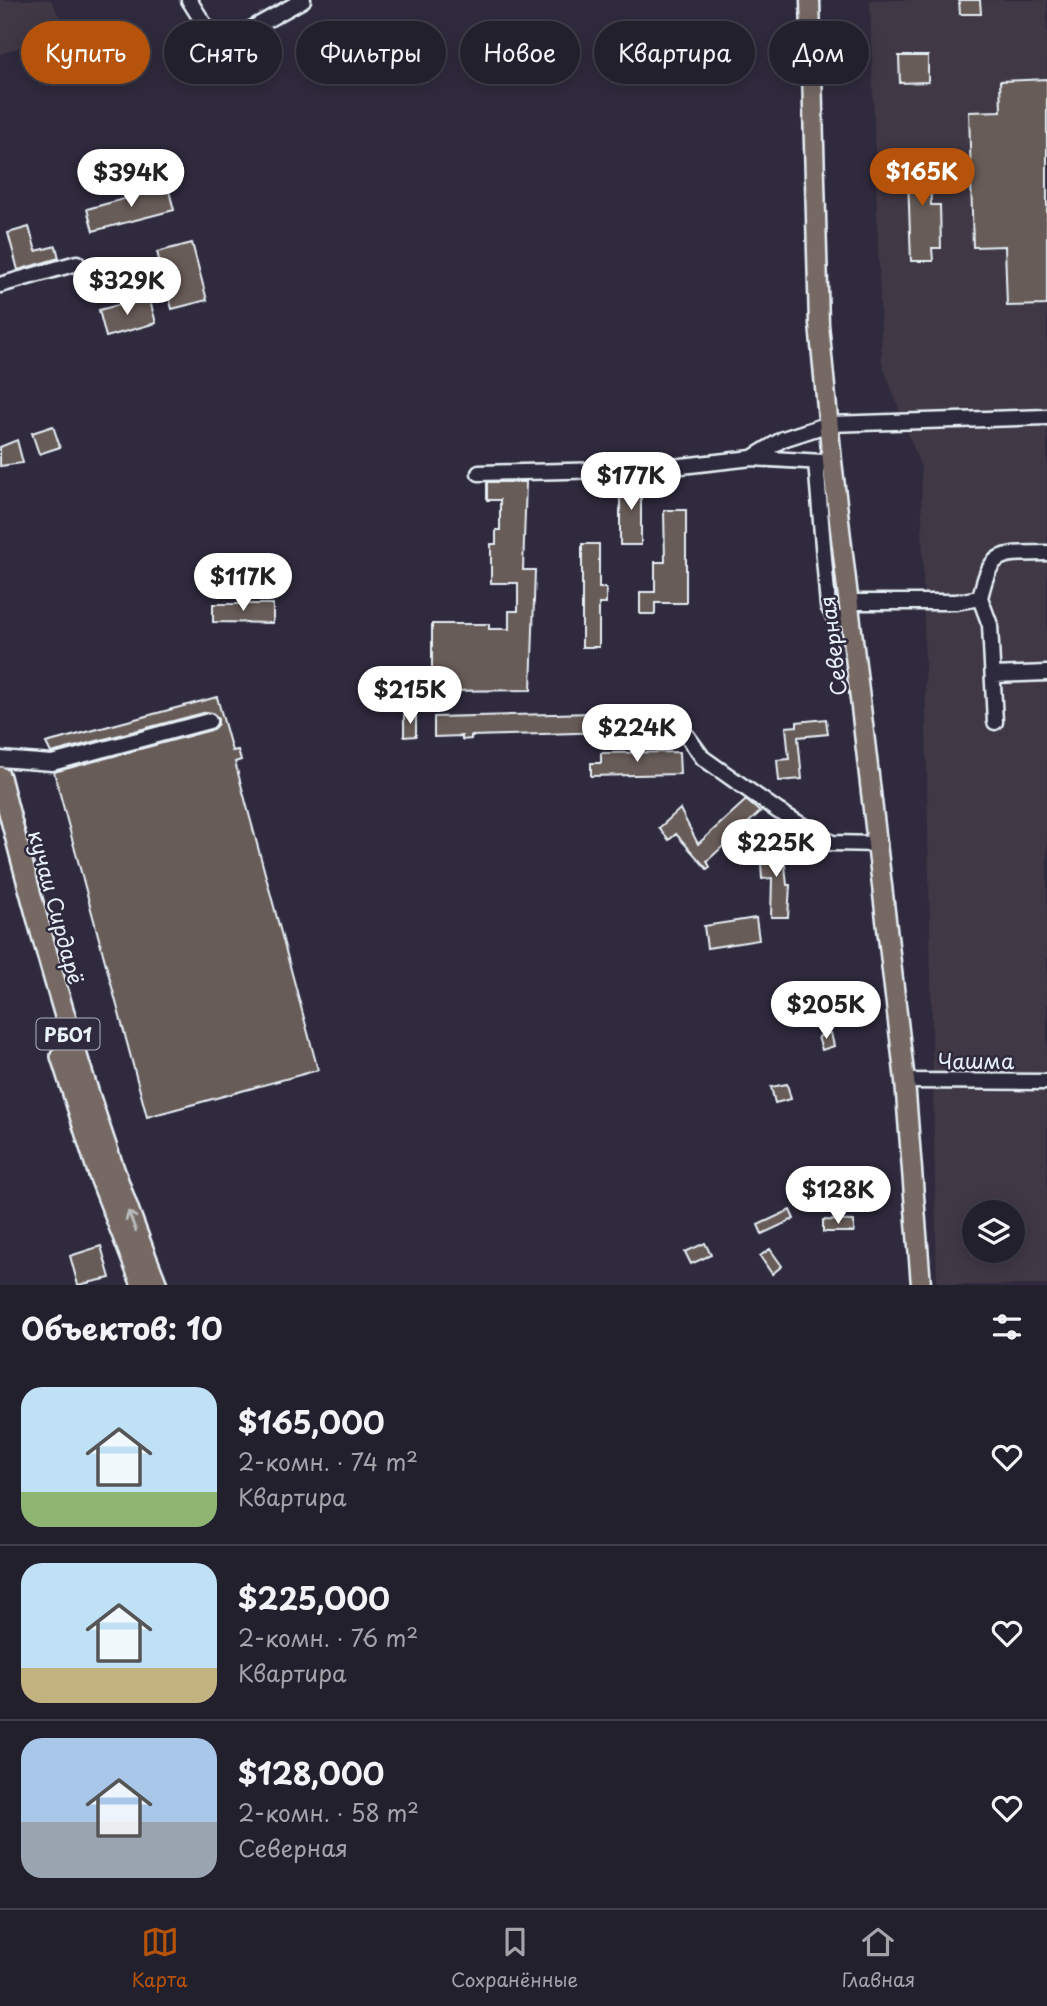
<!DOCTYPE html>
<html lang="ru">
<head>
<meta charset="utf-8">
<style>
	:root { --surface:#23202e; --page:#2b2836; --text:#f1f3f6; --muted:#a3a3aa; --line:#403e4a; --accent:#b45309 }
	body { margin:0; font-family:"Playpen Sans",sans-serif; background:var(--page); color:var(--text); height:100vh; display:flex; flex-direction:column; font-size:26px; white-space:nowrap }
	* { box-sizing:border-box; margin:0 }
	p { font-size:23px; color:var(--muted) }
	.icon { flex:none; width:38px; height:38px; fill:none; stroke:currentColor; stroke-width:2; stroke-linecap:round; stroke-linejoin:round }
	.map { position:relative; height:1285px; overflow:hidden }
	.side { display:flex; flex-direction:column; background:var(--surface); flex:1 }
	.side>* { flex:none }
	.hud { position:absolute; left:21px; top:21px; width:1006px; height:63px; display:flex; gap:14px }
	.fabs { position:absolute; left:962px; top:1200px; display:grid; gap:14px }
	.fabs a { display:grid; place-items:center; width:63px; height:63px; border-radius:50%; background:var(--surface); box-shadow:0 4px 18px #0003,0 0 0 2px var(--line); font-size:35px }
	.price { position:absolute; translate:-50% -60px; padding:0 16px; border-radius:24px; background:#fff; color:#222; font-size:23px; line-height:46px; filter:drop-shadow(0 2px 4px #0008) }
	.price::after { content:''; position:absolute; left:50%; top:42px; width:21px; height:16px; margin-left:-10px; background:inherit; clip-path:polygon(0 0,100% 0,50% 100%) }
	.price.active { background:var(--accent); color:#fff }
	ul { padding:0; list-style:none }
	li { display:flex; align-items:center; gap:21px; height:175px; padding:0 21px }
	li+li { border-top:2px solid var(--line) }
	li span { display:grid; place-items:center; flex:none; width:196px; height:140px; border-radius:21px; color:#555 }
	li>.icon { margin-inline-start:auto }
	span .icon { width:84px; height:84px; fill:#fffc; stroke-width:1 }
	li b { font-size:30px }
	h2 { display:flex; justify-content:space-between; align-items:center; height:84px; padding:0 21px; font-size:30px }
	.pill { padding:0 24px; border-radius:32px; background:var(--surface); box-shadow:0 4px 18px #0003,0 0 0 2px var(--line); font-size:24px; line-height:63px }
	.pill.active { background:var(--accent); color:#fff }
	.dock { display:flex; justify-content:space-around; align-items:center; height:98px; border-top:2px solid var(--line); background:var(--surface); font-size:19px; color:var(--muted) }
	.dock a { display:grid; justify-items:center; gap:4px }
	.dock .active { color:var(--accent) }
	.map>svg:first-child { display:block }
	.built { fill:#403945; fill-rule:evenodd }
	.building { fill:#685c58; stroke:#e8f1f8; stroke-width:2 }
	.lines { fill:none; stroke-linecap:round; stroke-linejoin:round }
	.minor-casing { stroke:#e8f1f8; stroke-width:19 }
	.major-casing { stroke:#e8f1f8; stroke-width:23 }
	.highway-casing { stroke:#e8f1f8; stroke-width:24 }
	.minor { stroke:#2f2a3d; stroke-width:14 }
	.major { stroke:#766964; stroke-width:18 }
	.highway { stroke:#766964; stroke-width:19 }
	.oneway { stroke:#babbbd }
	.labels { text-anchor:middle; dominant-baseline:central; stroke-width:5; stroke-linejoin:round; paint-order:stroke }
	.shield { fill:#2f2a3d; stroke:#b0b5c0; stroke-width:2 }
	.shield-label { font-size:19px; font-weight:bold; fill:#e8f1f8 }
	.street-label { font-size:21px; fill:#e8f1f8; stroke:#2f2a3d }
</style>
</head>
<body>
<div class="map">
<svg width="1047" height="1285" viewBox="0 0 1047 1285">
	<rect width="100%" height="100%" fill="#2f2a3d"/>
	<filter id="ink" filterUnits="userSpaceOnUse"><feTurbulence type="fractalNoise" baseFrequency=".0143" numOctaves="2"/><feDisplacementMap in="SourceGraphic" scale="14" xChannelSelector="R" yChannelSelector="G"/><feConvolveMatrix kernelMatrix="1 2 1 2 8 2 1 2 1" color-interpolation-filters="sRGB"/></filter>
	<g filter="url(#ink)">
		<path class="built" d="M0,0H51L67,31L0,54Z
			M870,0H1047V1285H937L921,468L882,363ZM975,1213H1013V1251H975Z"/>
		<path class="building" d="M959,0H980L981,14H960Z
			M899,56H928V82L900,83Z
			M1047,79V305L1007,306L1005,246L973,247L969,112L1001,111L1000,81Z
			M929,150L931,205H940L941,248H932L933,261H911L907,151Z
			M168,187L174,210L93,231L87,209Z
			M29,227L36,251L56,246L59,258L18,270L8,233Z
			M192,243L207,300L172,309L157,252Z
			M149,297L156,323L106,337L99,310Z
			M53,426L60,447L39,454L32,433Z
			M17,440L23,463L0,466V447Z
			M641,479V545H620V480Z
			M487,482H526L523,570H535L531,690L432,691V624H489V629H509V611H518V583H491V544H496V530H500V500H487Z
			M664,510H686V603H655V614H640V592H655V562H665Z
			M582,544H599V588H606V604H599V647H582Z
			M213,604H273V623L213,622Z
			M217,697L232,751L238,750L241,760L235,762L318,1070L147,1117L54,772L211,730L218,724V718L207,712L51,753L46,743Z
			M677,711L678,730L471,736V739L462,740V736L434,737V717Z
			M404,715H416V736L404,737Z
			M826,719L828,734L798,737L802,779L779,781L777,760L789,759L786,727L797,726V722Z
			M679,752L680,774L591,776V763H601V753Z
			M746,800L760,812L707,861L710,867L707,869L676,834L669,840L659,828L680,809L698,844Z
			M783,845L787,885H790L788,917H771L772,878L762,879L760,847Z
			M756,918L759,940L707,948L704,926Z
			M831,1033L834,1046L822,1050L818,1037Z
			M787,1084L791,1099L775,1103L771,1087Z
			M790,1210L794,1219L762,1234L758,1225Z
			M823,1220L854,1221V1232H823Z
			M705,1243L711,1255L691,1264L685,1252Z
			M101,1246L110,1278L78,1285L70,1256Z
			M770,1249L782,1266L772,1274L760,1256Z"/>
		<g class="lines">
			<g class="minor-casing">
				<path id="minor" d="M189,0L216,43L222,45L303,0
					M0,285L77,263
					M752,458L823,462
					M816,462L828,606L835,619H852
					M479,473L655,469L752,458L783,439L829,424L1047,417
					M980,598L990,625L995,722
					M850,602H956L980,598C991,549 1000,554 1047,553
					M994,675L1047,673
					M687,736L703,758L778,811L832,843L879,844
					M0,759L52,763L209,721
					M905,1081L1047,1082"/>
			</g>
			<g class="major-casing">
				<path id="major" d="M810,0L819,324L832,461L905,1081L921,1285"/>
			</g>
			<g class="highway-casing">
				<path id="highway" d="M0,777C44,950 91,1119 157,1285
					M61,1056L99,1175L142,1285"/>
			</g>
			<use href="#minor" class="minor"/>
			<use href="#major" class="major"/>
			<use href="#highway" class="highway"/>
		</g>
		<defs><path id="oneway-shaft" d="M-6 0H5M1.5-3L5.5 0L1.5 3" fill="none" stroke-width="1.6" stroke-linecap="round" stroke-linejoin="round" transform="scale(1.75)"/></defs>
		<use class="oneway" href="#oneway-shaft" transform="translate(132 1221) rotate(-111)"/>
	</g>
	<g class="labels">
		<rect class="shield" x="36.5" y="1018.5" width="63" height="31" rx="5"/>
		<g class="shield-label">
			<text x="68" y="1034">РБ01</text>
		</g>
		<g class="street-label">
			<text transform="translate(832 646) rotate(-97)">Северная</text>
			<text transform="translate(57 907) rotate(75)">кучаи Сирдарё</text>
			<text x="976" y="1060">Чашма</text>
		</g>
	</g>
</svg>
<div class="fabs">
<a><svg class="icon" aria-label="layers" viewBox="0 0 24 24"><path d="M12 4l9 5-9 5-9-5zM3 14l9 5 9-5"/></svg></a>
</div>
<b class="price active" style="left:922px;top:208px">$165K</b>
<b class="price" style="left:131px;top:209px">$394K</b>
<b class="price" style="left:127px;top:317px">$329K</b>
<b class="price" style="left:631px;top:512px">$177K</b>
<b class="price" style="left:243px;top:613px">$117K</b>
<b class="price" style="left:410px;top:726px">$215K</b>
<b class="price" style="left:637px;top:764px">$224K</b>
<b class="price" style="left:776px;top:879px">$225K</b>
<b class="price" style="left:826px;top:1041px">$205K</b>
<b class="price" style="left:838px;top:1226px">$128K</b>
<div class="hud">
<a class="pill active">Купить</a>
<a class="pill">Снять</a>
<a class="pill">Фильтры</a>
<a class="pill">Новое</a>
<a class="pill">Квартира</a>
<a class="pill">Дом</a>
</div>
</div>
<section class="side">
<h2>Объектов: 10<svg class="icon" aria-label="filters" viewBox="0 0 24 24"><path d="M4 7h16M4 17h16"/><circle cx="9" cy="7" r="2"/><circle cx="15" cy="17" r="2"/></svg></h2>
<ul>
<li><span style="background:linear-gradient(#bfe0f5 75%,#8fb573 0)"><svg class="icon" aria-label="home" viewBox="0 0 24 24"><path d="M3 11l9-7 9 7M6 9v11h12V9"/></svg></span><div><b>$165,000</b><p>2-комн. · 74 m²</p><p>Квартира</p></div><svg class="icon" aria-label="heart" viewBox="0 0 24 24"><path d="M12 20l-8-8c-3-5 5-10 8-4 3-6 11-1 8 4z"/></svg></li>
<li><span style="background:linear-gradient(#bfe0f5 75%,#c2b280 0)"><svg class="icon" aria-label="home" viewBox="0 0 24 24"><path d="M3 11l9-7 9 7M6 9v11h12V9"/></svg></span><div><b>$225,000</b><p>2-комн. · 76 m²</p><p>Квартира</p></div><svg class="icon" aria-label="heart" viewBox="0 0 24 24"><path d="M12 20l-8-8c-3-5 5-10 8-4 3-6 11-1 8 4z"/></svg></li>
<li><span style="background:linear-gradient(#a9c7e8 60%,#9aa5b1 0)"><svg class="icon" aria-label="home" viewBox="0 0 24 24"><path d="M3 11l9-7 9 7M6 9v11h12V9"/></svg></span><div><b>$128,000</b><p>2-комн. · 58 m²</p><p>Северная</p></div><svg class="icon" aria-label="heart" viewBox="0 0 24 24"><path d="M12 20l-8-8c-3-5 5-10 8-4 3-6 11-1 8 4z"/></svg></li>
</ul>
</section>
<nav class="dock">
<a class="active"><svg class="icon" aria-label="map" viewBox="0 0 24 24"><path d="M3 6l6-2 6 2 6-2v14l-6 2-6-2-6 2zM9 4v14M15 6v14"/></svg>Карта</a>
<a><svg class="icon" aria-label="saved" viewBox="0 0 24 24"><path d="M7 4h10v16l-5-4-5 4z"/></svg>Сохранённые</a>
<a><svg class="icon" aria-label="home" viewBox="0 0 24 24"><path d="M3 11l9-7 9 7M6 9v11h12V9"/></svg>Главная</a>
</nav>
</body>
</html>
